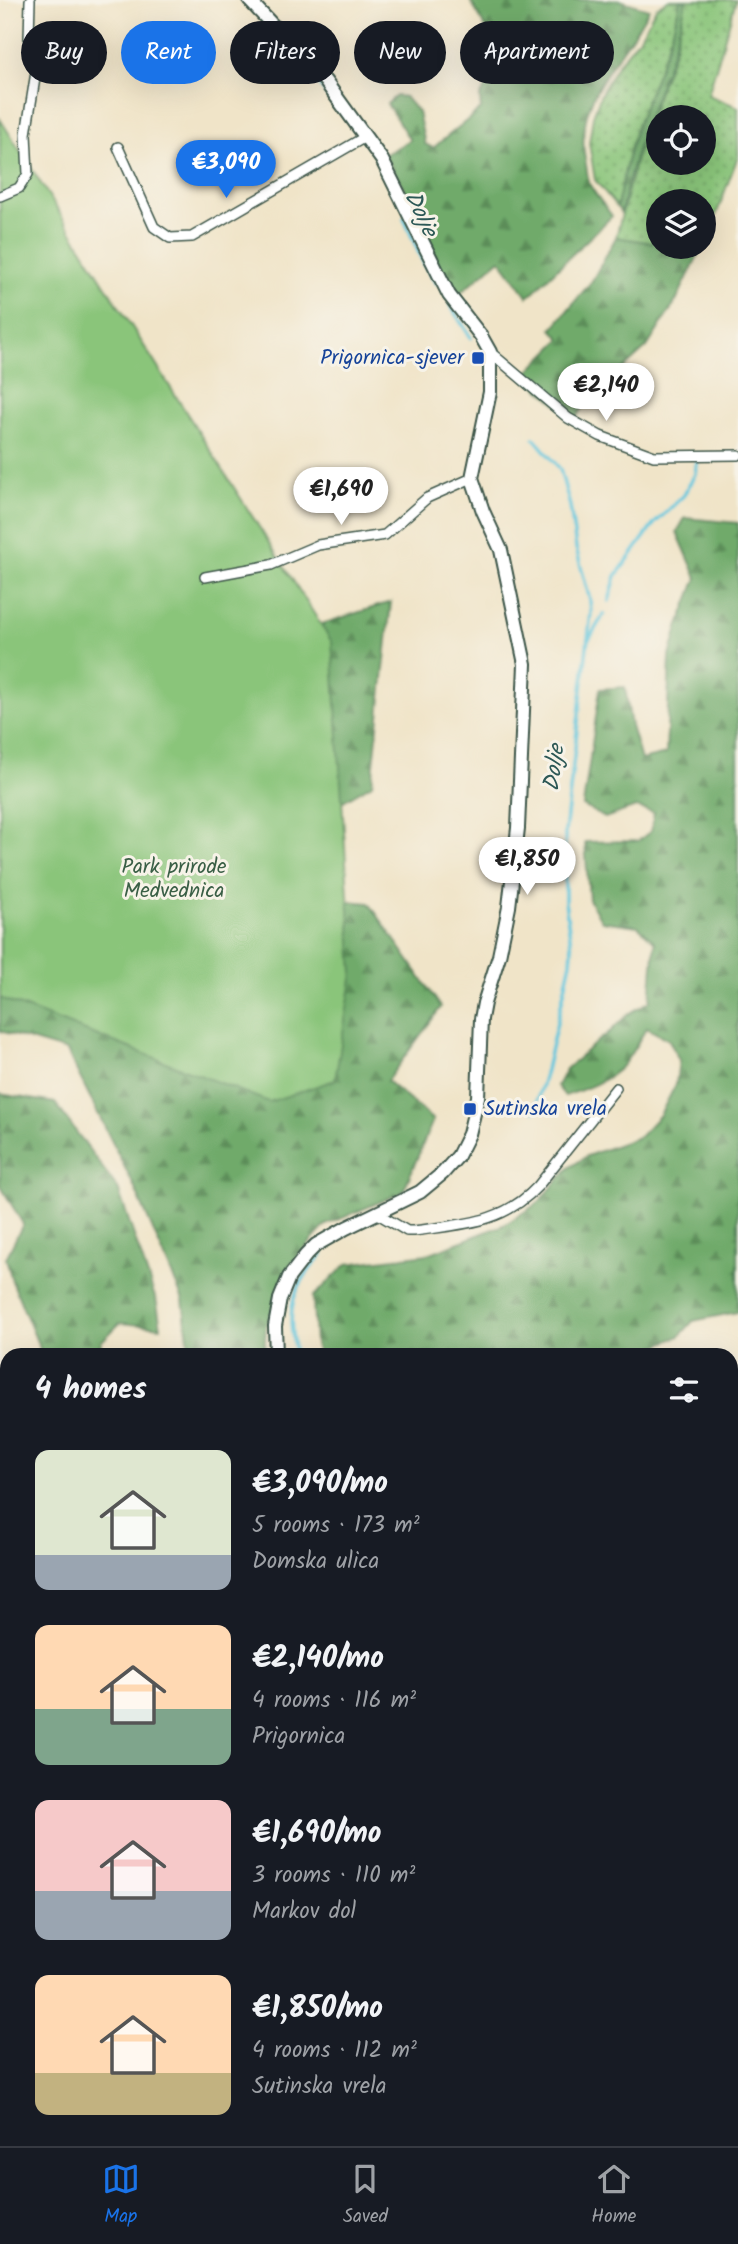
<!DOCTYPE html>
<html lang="en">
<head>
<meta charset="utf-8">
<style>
	:root { --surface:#171b24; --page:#242831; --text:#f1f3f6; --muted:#9ea1a6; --line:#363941; --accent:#1a73e8 }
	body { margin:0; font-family:Kalam,sans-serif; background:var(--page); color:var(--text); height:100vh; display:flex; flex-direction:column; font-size:26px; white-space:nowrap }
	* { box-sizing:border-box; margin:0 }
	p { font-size:23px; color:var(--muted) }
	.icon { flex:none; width:38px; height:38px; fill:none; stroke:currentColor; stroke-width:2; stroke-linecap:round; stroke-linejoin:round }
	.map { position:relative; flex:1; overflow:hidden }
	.panel { position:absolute; left:0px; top:1348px; width:738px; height:800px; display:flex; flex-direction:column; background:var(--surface); border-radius:21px 21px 0 0; box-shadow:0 7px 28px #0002 }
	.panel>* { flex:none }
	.banner { position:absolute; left:21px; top:21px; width:696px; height:63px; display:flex; gap:14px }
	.tools { position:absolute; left:646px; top:105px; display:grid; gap:14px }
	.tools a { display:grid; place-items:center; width:70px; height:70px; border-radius:50%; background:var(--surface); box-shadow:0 7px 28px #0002; font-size:35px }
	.price { position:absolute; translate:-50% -60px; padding:0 16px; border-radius:24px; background:#fff; color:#222; font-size:23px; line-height:46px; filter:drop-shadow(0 2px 4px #0008) }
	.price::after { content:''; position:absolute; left:50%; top:42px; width:21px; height:16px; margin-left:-10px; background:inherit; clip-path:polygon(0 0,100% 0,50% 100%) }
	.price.current { background:var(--accent); color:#fff }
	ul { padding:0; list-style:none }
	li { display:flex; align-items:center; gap:21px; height:175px; padding:0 35px }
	li span { display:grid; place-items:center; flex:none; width:196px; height:140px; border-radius:14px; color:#555 }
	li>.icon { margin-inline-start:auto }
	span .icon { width:84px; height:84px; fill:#fffc; stroke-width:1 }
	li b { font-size:30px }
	h2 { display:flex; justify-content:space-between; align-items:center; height:84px; padding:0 35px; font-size:30px }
	.tag { padding:0 24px; border-radius:32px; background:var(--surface); box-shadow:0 7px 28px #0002; font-size:24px; line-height:63px }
	.tag.current { background:var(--accent); color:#fff }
	.tab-bar { display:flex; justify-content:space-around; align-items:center; height:98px; border-top:2px solid var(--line); background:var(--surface); font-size:19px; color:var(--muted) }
	.tab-bar a { display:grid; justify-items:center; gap:4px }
	.tab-bar .current { color:var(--accent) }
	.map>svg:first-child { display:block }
	.grass { fill:url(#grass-dots); stroke:#548157; stroke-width:2; fill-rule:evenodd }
	.forest { fill:url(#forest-firs); stroke:#47744f; stroke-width:2 }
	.park { fill:#8ac57a; stroke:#548157; stroke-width:2 }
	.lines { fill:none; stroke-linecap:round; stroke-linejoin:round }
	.stream { stroke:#60c6dd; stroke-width:3.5 }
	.street-casing { stroke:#3e564a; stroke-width:12 }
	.secondary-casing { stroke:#3e564a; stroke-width:16 }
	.street { stroke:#fff; stroke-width:9 }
	.secondary { stroke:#fff; stroke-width:12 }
	.transit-dot { fill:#1a4fb4; stroke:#f7f3e8; stroke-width:2.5 }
	.labels { text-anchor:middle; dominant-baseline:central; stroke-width:6; stroke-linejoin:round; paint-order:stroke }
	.transit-label { font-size:21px; fill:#164399; stroke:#f7f3e8; text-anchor:end }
	.park-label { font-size:21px; fill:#3a5f46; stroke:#f7f3e8 }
	.water-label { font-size:23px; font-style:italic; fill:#2c5856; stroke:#f7f3e8 }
</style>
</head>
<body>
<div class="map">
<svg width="738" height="2146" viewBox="0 0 738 2146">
	<defs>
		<pattern id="grass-dots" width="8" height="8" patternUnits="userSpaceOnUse" patternTransform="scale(1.75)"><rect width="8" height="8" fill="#8ac57a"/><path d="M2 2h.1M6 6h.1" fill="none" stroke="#70a165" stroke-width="1.8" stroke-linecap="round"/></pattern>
		<pattern id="forest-firs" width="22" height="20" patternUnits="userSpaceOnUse" patternTransform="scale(1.75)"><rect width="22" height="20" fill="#6faa6a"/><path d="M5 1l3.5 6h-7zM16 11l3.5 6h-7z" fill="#5b8c58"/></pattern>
	</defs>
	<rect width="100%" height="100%" fill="#f7f3e8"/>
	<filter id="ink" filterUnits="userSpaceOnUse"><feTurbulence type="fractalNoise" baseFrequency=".0143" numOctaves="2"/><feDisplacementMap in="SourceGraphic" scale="14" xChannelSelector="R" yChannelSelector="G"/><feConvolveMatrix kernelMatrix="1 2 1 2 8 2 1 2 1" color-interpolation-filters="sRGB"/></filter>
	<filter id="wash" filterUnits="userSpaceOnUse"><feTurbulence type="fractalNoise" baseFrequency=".00686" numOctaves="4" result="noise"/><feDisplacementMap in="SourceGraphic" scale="28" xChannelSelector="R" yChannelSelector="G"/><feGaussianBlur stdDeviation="1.57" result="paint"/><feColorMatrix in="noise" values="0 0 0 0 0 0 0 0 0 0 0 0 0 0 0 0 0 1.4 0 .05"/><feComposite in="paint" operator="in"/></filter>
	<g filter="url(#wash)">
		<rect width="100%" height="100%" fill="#f0e4c8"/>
		<path class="grass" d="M668,0H680C673,43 652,82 638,123C628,150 623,179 617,207L595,180L589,143L593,116L601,94L618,64L640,37L656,8Z
			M686,0H736L708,95L738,107V156L715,218L704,215V201H658V228L652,243L616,237L641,140L674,51ZM658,117H704V163H658Z"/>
		<path class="forest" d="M470,0H619L649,9C622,59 574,96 585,159C587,167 587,178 590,185C596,196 605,206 612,216L528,297L500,259L459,294L436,262L402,185L384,155L410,140L387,104L396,96L405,97L418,112L425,144L433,148L481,109L480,97L502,57Z
			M680,0H686C677,49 656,93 641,139C633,163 626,188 621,213L617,207C623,179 629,150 638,123C652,82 673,43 680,0Z
			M656,233H658V247H702L676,301L647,347L590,399L575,419L524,376L561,339L552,329L592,281L616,237L652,243Z
			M0,509L155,677L391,602L372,784L320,815L224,890L369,903L441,1007L387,1081L433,1120L403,1192L326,1225L289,1266L266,1326L264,1354H190L183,1300L134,1186L67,1051L0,1031Z
			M685,518L738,523V1312L693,1321L680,1336L638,1354H318L315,1344L313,1297L347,1264L428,1254L504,1225L538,1203L569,1168L587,1156L639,1137L660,1115L676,1084L679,1060L669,1040L647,1028C639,1039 632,1054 623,1065C608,1081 585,1089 565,1096L557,1086L566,1069L592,1046L612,1030L627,1015L650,1001L655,942L638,926L602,921L589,900L585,842L638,841L651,831L654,813L636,807L605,818L583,806L600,689L625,687L631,726L641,760L666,754L670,656L678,627L697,578L677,532Z
			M0,1094L55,1103L118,1189L157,1303L161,1327L120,1323L101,1342L99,1354H42L12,1281L6,1258L23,1224L0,1185Z
			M7,1402V1646L0,1644V1409Z
			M0,1668L7,1670V2140H240L238,2146H0Z
			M732,1931L738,1932V2120L732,2134Z"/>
		<path class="park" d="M0,119L332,642L353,973L335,1080L269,1102L0,998Z"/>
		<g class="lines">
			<path class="stream" d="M306,69L330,98
				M404,218L421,258L436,283
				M450,305L471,338
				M534,438L560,469L570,506L576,548L590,600L591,613L565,832V902L572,950L571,962L545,1074L534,1111
				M609,601L616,576L654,524L684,495L695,474L697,461
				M589,639L604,614
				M295,1354C287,1307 290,1291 322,1254
				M595,2140L601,2146"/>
		</g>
	</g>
	<g filter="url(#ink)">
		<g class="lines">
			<g class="street-casing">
				<path id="street" d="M118,147L154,227L170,238L192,237L365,137
					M0,196L19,188L28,174L26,134L36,72L29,39L30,0
					M490,352L568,418L600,436L654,456L738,455
					M205,577L271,565L318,545L385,535L427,498L472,478
					M378,1214L407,1231H414C462,1224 503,1224 538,1186L616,1088
					M732,1558L738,1539
					M732,1828L738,1827"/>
			</g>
			<g class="secondary-casing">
				<path id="secondary" d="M249,0L325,81L382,160L449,295L481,336L490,352V392L472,478L483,511L501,550L525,664L518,828L509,907L499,956L484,1003L481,1019L478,1097L469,1134L458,1156L443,1173L420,1192L346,1228L316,1245L306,1255L289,1277L280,1299L275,1326L276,1354
					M607,2140L613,2146"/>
			</g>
			<use href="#street" class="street"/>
			<use href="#secondary" class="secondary"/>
		</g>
	</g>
	<g class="transit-dot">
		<rect x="471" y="351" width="14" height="14" rx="3.5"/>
		<rect x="463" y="1102" width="14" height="14" rx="3.5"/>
	</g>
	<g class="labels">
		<g class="transit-label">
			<text x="464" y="358">Prigornica-sjever</text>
			<text x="484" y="1109" text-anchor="start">Sutinska vrela</text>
		</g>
		<g class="park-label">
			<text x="174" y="867">Park prirode<tspan x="174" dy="24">Medvednica</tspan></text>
		</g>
		<g class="water-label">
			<text transform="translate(420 214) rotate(65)">Dolje</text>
			<text transform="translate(555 768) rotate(-83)">Dolje</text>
		</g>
	</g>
</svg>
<div class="tools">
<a><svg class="icon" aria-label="locate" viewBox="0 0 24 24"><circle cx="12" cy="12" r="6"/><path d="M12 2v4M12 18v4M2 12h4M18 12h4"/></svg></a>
<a><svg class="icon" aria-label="layers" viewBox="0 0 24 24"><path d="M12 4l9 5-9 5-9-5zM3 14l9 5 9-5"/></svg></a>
</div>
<b class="price current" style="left:226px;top:200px">€3,090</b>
<b class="price" style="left:606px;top:423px">€2,140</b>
<b class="price" style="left:341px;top:527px">€1,690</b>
<b class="price" style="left:527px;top:897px">€1,850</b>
<div class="banner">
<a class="tag">Buy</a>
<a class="tag current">Rent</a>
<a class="tag">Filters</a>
<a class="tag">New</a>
<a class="tag">Apartment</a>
</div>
<section class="panel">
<h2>4 homes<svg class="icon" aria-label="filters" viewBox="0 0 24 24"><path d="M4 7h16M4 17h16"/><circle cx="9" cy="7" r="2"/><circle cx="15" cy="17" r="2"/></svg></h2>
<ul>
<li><span style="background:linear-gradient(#dfe7d0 75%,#9aa5b1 0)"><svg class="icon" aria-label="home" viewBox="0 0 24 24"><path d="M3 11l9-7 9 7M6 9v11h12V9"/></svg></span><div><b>€3,090/mo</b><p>5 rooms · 173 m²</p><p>Domska ulica</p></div></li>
<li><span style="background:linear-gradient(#ffd9b3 60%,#7fa58c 0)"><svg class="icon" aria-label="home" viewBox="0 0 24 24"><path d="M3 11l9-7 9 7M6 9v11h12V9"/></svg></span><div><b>€2,140/mo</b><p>4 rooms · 116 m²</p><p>Prigornica</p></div></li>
<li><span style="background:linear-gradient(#f6c9c9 65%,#9aa5b1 0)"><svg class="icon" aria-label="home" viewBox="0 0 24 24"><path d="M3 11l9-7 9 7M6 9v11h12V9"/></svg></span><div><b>€1,690/mo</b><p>3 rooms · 110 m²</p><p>Markov dol</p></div></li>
<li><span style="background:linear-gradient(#ffd9b3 70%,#c2b280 0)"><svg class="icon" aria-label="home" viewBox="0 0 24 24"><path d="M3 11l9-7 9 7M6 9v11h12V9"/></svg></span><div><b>€1,850/mo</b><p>4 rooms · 112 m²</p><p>Sutinska vrela</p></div></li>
</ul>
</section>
</div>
<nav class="tab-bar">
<a class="current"><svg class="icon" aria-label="map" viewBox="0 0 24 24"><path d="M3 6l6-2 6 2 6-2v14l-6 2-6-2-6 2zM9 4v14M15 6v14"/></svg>Map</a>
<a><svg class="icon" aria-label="saved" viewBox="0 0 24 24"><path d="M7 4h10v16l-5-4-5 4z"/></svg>Saved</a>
<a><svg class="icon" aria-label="home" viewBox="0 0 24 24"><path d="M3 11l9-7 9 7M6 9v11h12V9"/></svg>Home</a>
</nav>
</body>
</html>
